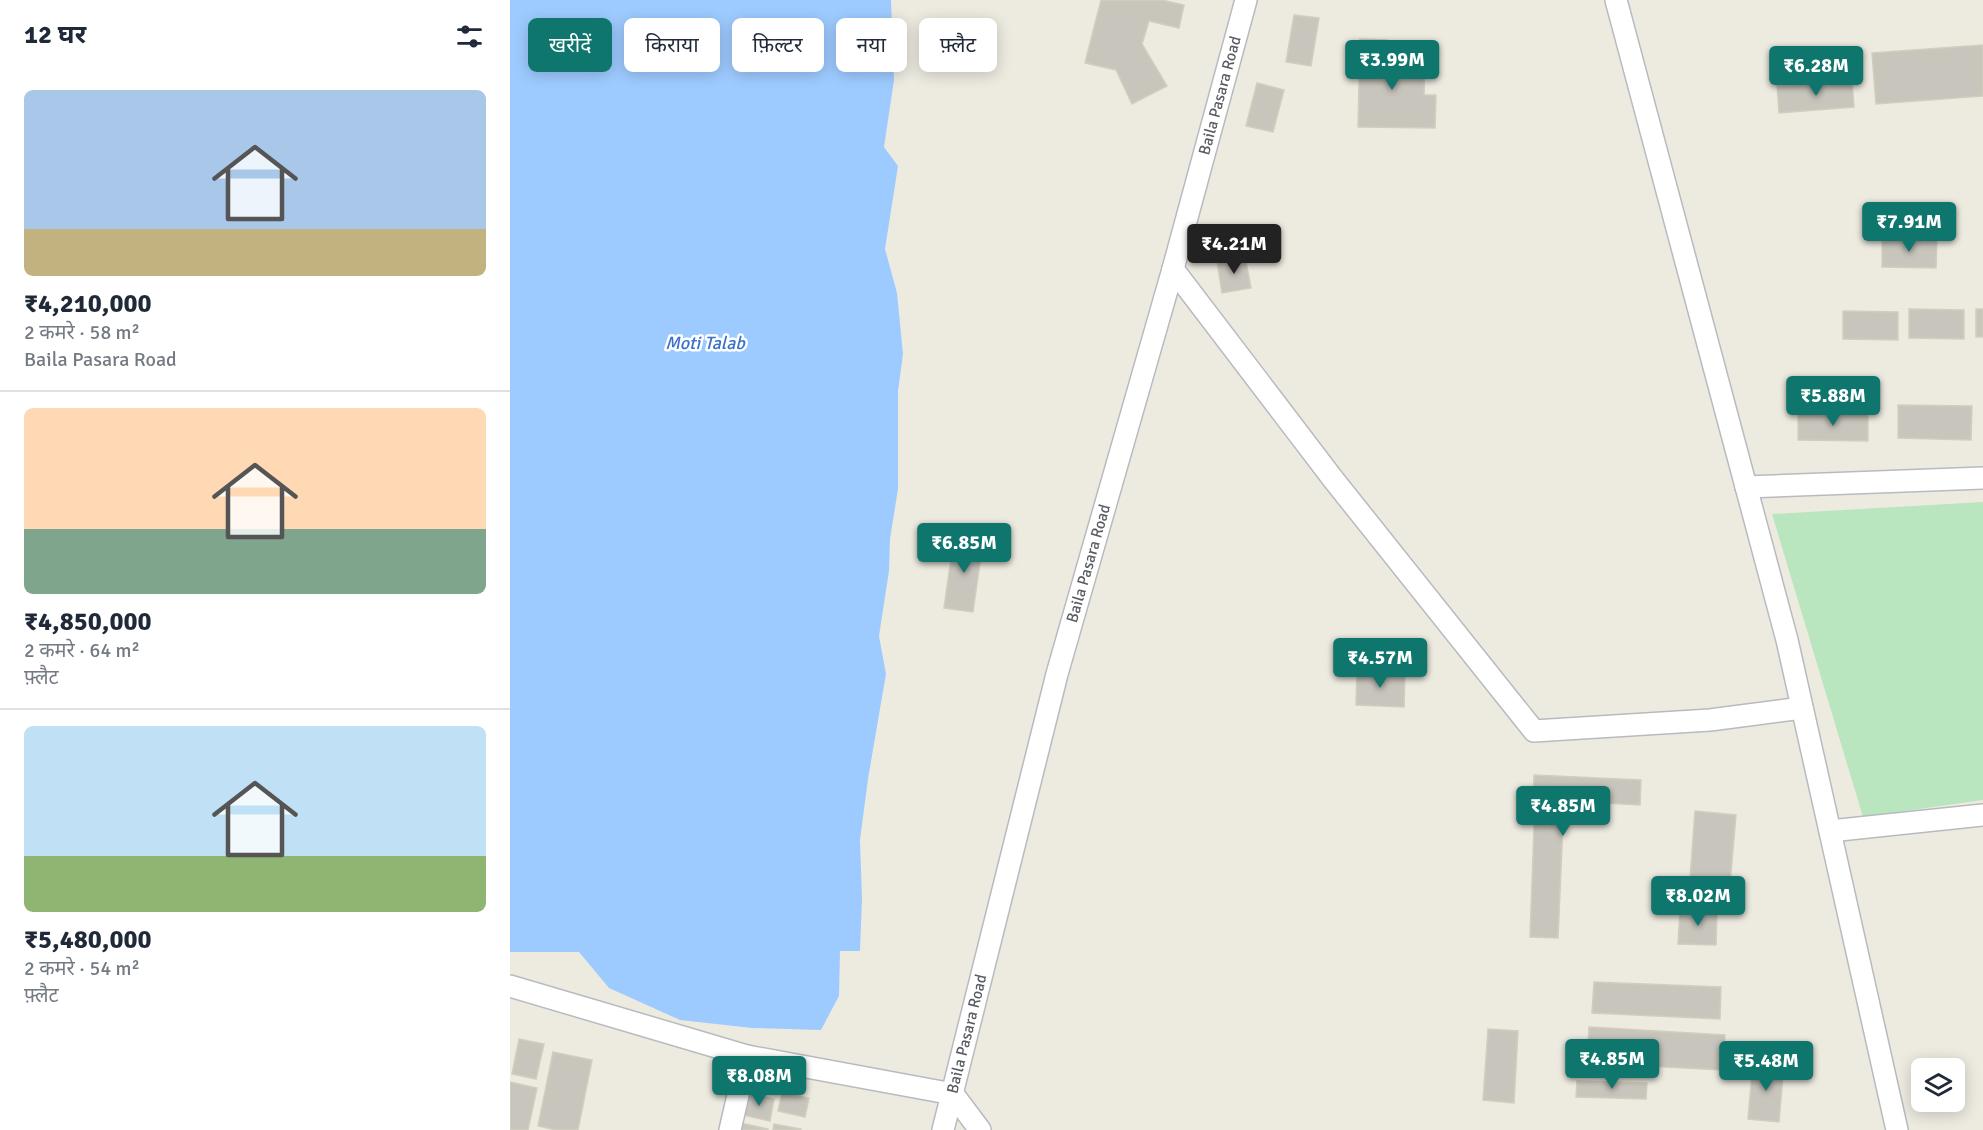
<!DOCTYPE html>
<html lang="hi">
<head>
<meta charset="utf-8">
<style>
	:root { --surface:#fff; --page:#f2f2f3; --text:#1f2937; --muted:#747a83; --line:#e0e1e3; --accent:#0f766e }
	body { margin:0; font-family:Signika,"Noto Sans Devanagari",sans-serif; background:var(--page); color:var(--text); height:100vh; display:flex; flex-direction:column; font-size:22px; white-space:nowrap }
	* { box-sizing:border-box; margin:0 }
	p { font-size:20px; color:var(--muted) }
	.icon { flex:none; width:33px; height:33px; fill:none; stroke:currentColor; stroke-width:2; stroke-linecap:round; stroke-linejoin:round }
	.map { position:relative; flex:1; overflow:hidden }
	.sheet { display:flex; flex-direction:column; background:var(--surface); width:510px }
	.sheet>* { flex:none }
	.hud { position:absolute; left:18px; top:18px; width:570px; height:54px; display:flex; gap:12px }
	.buttons { position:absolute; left:1401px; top:1058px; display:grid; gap:12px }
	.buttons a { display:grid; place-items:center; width:54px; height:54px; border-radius:9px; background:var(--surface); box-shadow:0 3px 15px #0003; font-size:30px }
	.price { position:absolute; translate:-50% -51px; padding:0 14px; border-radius:6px; background:var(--accent); color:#fff; font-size:20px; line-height:39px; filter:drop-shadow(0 2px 3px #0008) }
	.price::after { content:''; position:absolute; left:50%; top:36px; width:18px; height:14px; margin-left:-9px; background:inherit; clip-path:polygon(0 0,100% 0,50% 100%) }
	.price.on { background:#222; color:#fff }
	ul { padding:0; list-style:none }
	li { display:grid; align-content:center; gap:12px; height:318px; padding:0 24px }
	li+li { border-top:2px solid var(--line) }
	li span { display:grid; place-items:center; height:186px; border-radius:9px; color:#555 }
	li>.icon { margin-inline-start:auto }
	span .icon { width:108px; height:108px; fill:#fffc; stroke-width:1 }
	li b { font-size:26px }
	h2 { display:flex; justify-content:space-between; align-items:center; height:72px; padding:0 24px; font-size:26px }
	.tag { padding:0 21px; border-radius:9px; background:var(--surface); box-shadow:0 3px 15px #0003; font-size:21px; line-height:54px }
	.tag.on { background:var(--accent); color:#fff }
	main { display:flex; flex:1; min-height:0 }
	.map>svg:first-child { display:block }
	.green { fill:#bae6bf }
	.water { fill:#9ecbff }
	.building { fill:#c8c5bd; stroke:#d2cebe; stroke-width:1.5 }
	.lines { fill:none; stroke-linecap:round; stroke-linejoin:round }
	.minor-casing { stroke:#b8bac0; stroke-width:24 }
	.minor { stroke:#fff; stroke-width:21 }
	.labels { text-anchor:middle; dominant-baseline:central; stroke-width:5; stroke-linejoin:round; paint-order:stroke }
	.street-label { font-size:16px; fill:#595c62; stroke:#fff }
	.water-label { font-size:18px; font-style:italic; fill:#3b71c8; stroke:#fff }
</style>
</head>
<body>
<main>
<section class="sheet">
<h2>12 घर<svg class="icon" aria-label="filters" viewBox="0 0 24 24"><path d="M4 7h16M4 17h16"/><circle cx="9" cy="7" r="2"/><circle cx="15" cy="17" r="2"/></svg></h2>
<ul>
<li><span style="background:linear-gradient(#a9c7e8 75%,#c2b280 0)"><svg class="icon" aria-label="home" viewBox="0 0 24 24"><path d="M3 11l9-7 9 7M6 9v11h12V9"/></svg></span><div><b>₹4,210,000</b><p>2 कमरे · 58 m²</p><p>Baila Pasara Road</p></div></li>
<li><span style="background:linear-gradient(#ffd9b3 65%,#7fa58c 0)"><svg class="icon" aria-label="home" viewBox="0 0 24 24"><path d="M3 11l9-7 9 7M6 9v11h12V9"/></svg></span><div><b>₹4,850,000</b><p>2 कमरे · 64 m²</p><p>फ़्लैट</p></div></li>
<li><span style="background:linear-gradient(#bfe0f5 70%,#8fb573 0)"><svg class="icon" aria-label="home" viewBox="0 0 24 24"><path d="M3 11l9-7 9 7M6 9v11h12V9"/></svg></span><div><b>₹5,480,000</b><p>2 कमरे · 54 m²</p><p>फ़्लैट</p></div></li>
</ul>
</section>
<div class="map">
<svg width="1473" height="1130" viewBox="0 0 1473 1130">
	<rect width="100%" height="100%" fill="#edebe0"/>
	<path class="green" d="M1473,502V800L1353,817L1262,514Z"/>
	<path class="water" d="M0,0H381L384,80L374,147L388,166L375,249L387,293L393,354L388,391V489L380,539L379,571L369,636L376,674L358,779L350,840L352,898L350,951H330L329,996L311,1030L242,1028L170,1020L99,988L69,952H0Z"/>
	<path class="building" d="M591,0H652L674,5L669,28L639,21L632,44L657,86L622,104L606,70L575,63Z
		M784,15L809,18L801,66L776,62Z
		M850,39L877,40L876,60L915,61L914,95H926L925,128L848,127Z
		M1473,45V96L1366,104L1362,53Z
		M1342,80L1344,107L1269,113L1267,86Z
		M747,83L774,90L763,132L736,126Z
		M1372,239L1427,240L1426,268L1372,267Z
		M735,256L741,288L712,293L707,261Z
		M1399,309L1454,310V339L1399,338Z
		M1466,309H1473V337H1466Z
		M1333,311L1388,312V340L1333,339Z
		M1388,405L1462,406L1461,440L1388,438Z
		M1288,413H1358V441L1288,440Z
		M444,537L473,541L463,612L434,608Z
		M847,671L895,673L894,707L846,705Z
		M1024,775L1131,780L1130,805L1054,801L1048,938L1020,937L1025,800H1023Z
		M1185,811L1226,815L1219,896L1179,892Z
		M1170,909L1207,911L1206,945L1168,944Z
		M1084,982L1211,987L1210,1019L1082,1013Z
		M1079,1027L1215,1035L1213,1070L1077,1063Z
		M978,1029L1008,1031L1004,1103L973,1100Z
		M9,1039L34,1044L26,1079L2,1074Z
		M43,1052L82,1060L68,1130H46L28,1126Z
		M1243,1062L1274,1064L1269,1122L1238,1119Z
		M1067,1081L1137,1083L1136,1099L1066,1097Z
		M0,1082L27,1088L18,1130H0Z
		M238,1093L264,1099L260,1121L233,1115Z
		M272,1093L299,1098L295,1117L268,1111Z
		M226,1122L258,1129V1130H225Z
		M264,1124L291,1129V1130H263Z"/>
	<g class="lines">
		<g class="minor-casing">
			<g id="minor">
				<path d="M1106,0L1277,640L1387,1130"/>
				<path d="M663,269L823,479L1024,731L1200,720L1292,708"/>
				<path d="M1236,487L1473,478"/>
				<path d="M1320,831L1473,815"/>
				<path d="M0,986L237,1056L220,1130"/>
				<path d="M237,1056L443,1094L470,1130"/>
				<path id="s1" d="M433,1130L547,674L663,269L736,0"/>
			</g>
		</g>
		<use href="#minor" class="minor"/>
	</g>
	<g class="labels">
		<g class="street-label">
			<text stroke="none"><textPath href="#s1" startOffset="1071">Baila Pasara Road</textPath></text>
			<text stroke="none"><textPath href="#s1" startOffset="585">Baila Pasara Road</textPath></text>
			<text stroke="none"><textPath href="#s1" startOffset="99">Baila Pasara Road</textPath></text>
		</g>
		<g class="water-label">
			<text x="195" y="343">Moti Talab</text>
		</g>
	</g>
</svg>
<div class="buttons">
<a><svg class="icon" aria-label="layers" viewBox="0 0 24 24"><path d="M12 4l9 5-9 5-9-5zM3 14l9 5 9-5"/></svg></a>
</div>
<b class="price" style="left:882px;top:91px">₹3.99M</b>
<b class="price" style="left:1306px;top:97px">₹6.28M</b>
<b class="price" style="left:1399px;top:253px">₹7.91M</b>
<b class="price on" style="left:724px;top:275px">₹4.21M</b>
<b class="price" style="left:1323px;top:427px">₹5.88M</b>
<b class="price" style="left:454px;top:574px">₹6.85M</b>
<b class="price" style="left:870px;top:689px">₹4.57M</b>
<b class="price" style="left:1053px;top:837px">₹4.85M</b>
<b class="price" style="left:1188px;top:927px">₹8.02M</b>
<b class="price" style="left:1102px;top:1090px">₹4.85M</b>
<b class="price" style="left:1256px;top:1092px">₹5.48M</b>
<b class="price" style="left:249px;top:1107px">₹8.08M</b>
<div class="hud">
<a class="tag on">खरीदें</a>
<a class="tag">किराया</a>
<a class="tag">फ़िल्टर</a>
<a class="tag">नया</a>
<a class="tag">फ़्लैट</a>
</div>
</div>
</main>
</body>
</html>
